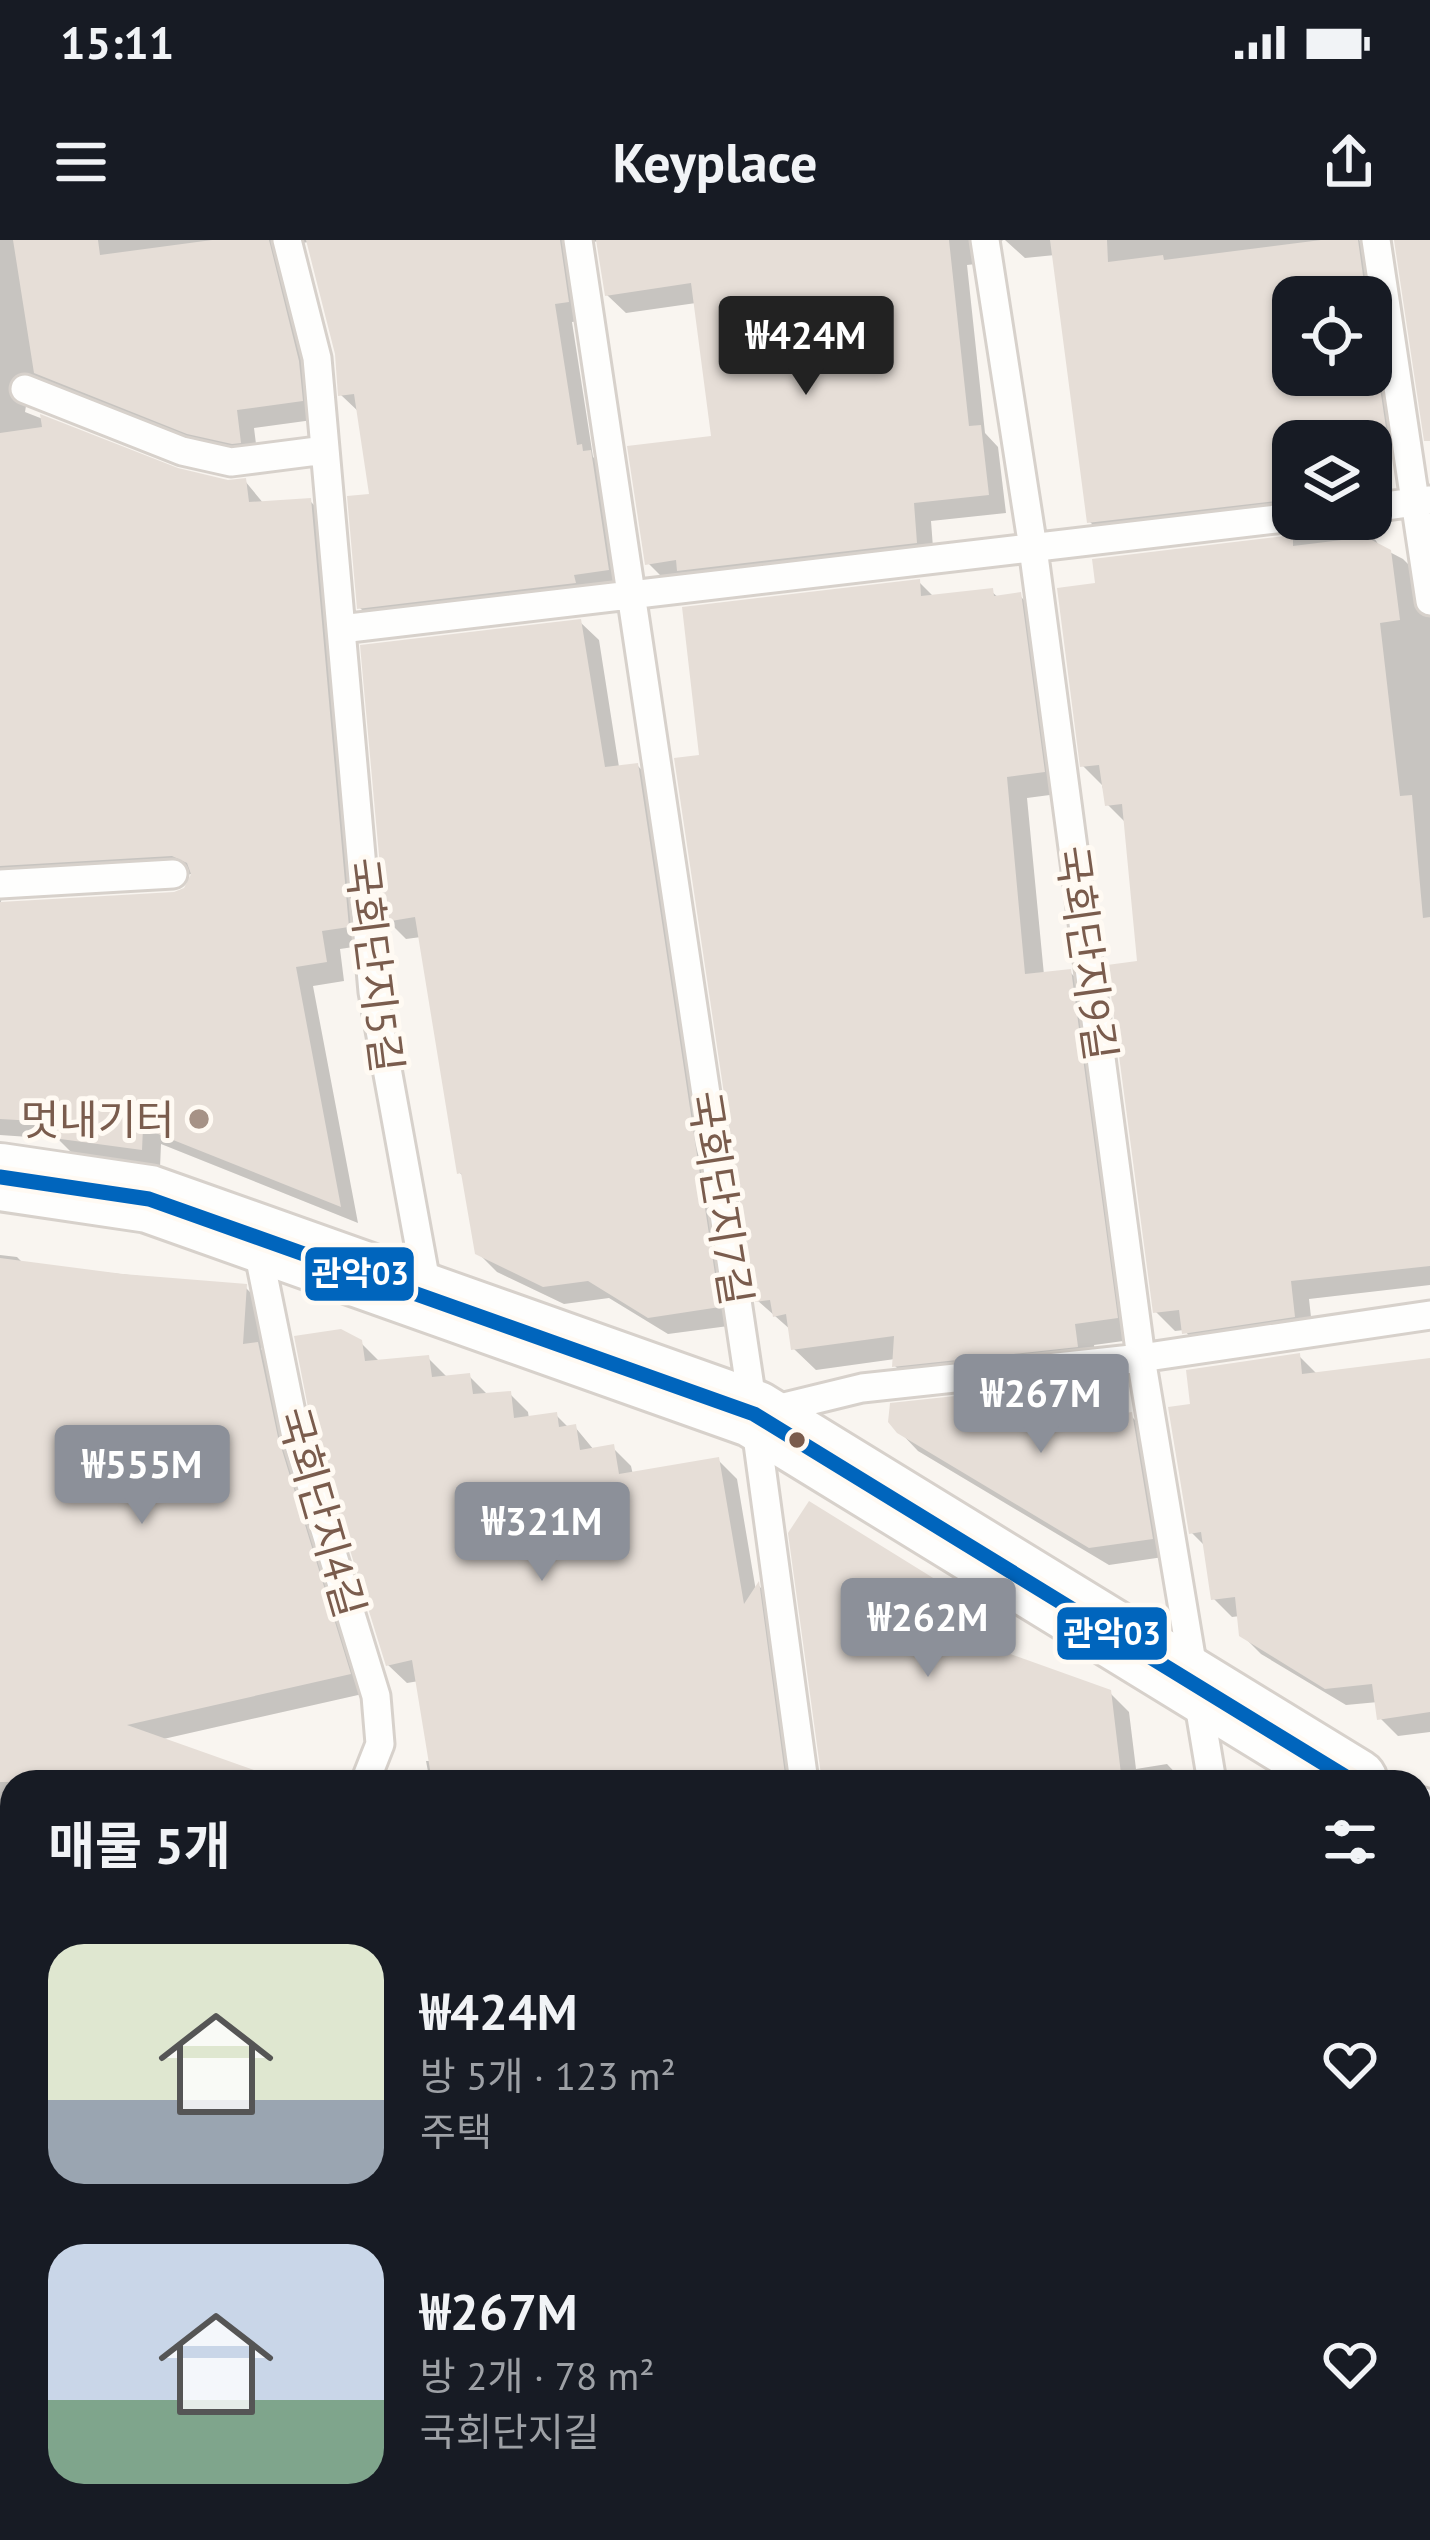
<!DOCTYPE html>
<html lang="ko">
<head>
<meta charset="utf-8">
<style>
	:root { --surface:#171b24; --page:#242831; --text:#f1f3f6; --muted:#9ea1a6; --accent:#8c9099 }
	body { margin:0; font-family:"PT Sans","Noto Sans KR",sans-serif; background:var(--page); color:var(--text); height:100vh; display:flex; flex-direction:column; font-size:45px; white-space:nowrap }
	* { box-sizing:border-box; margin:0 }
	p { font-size:39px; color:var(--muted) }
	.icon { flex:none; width:66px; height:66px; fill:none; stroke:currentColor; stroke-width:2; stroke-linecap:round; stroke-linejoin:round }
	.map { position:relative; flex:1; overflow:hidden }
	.side { position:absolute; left:0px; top:1530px; width:1431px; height:771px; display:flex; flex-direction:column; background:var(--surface); border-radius:36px 36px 0 0; box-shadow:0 3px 9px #0004 }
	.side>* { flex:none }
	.controls { position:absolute; left:1272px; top:36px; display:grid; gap:24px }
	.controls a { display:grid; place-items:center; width:120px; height:120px; border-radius:24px; background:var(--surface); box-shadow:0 3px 9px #0004; font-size:60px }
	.price { position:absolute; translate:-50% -102px; padding:0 27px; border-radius:12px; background:var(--accent); color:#fff; font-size:39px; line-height:78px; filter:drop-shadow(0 3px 6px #0008) }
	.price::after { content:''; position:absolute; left:50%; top:72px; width:36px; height:27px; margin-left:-18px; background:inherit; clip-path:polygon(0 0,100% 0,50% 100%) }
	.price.selected { background:#222; color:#fff }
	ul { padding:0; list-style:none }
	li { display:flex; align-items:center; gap:36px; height:300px; padding:0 48px }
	li span { display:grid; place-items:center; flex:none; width:336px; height:240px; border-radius:36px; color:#555 }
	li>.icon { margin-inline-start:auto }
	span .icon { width:144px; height:144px; fill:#fffc; stroke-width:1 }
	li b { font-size:51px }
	h2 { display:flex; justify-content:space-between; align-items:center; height:144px; padding:0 48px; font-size:51px }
	.status { display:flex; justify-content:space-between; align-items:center; height:84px; padding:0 60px; background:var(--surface); direction:ltr }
	.status svg { height:33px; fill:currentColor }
	header { display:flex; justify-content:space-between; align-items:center; height:156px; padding:0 48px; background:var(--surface); font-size:54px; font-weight:700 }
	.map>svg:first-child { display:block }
	.shadow { fill:#0003; fill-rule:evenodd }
	.building { fill:#e6ded7 }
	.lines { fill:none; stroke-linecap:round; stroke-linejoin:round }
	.service-casing { stroke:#d7d1cb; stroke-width:33 }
	.tertiary-casing { stroke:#d7d1cb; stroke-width:72 }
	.service { stroke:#fefefd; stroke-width:27 }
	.tertiary { stroke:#fefefd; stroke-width:66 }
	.bus-1-casing { stroke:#fffaf3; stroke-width:24 }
	.bus-1 { stroke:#0065bd; stroke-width:15 }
	.poi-dot { fill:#a69286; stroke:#fffaf3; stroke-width:4.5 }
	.bus-dot { fill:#7a5c4d; stroke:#fffaf3; stroke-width:4.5 }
	.labels { text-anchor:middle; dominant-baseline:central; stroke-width:10; stroke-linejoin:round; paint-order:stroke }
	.street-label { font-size:42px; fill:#7a5c4d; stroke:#fffaf3 }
	.poi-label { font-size:42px; fill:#7a5c4d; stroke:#fffaf3; text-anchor:end }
	.line-badge { stroke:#fffaf3; stroke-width:4.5 }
	.badge-label { font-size:33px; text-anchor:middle; font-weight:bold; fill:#fff }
</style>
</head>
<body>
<div class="status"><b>15:11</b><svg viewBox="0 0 49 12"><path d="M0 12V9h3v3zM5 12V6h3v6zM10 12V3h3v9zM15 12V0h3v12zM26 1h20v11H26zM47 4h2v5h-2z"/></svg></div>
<header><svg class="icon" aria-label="menu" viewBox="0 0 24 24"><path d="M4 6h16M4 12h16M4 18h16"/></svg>Keyplace<svg class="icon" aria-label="share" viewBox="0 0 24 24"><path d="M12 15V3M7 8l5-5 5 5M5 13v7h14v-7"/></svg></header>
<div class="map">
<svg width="1430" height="2300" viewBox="0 0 1430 2300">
	<rect width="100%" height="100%" fill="#f9f5f0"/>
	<path class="shadow" d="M0,0H1003L987,11L985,23L967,25L985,193L998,207L1006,273L931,281L934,321L667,342L648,323L714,198L696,63L626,73L607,55L599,1L587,3L586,80L572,82L593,217L609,232L626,348L379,386L360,368L372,257L360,173L341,155L338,113L309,2L294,4L320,179L254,188L258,220L27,160L25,172L175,231L228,243L245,241L264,264L310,261L329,280L367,705L340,709L344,741L313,746L358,983L161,904L160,928L75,916L58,899L0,895ZM194,634L186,651L175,655L0,665L3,654L19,644Z
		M1005,0H1359L1377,17L1404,210L1371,216V201H1293V279L1109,301L1090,282L1055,15L1025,18ZM1293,57H1371V135H1293Z
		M1371,236L1376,276L1371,293L1380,307L1403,319L1423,339L1430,376V1045L1309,1059L1313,1095L1203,1111L1184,1090L1175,1091L1156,1072L1140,724L1127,584L1107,564L1102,545L1083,526L1098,346L1095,321L1296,298L1312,287L1313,279H1371Z
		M919,342L935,358L992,352L999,358L1020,356L1041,377L1065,553L1027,558L1044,735L1070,732L1091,754L1138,1099L1094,1105L1098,1127L916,1147L895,1126V1119L816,1130L794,1109L792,1091L758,1061L703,518Z
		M580,382L599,400L619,527L637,525L655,544L736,1085L668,1094L609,1058L564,1064L497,1032L478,1013L465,938L459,932L421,697L406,699L388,681Z
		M0,1015L17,1017L24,1024L245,1047L264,1066L261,1109L276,1124L367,1453L159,1500L280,1542H12V2122L2,2130L0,2139L12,2140V2289H145L132,2300H0Z
		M360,1102L380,1122L428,1118L446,1136H469L489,1156L510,1154L528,1172L529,1179L556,1175L569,1188L575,1187L594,1210L613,1208L631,1226L633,1235L718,1220L737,1239L756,1351L759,1346L776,1363L800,1542H430L426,1521H432L419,1441L407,1443L388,1425Z
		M1299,1116L1318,1135L1430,1121V1492L1398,1496L1380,1478L1378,1462L1346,1465L1261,1414L1242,1395L1240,1376L1232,1377L1213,1358L1206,1307L1191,1292L1193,1167Z
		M1083,1145L1101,1164L1103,1179L1131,1176L1149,1194L1170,1316L1109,1325L918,1211L899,1191Z
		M949,1351L967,1370L951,1396L1109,1452L1129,1472L1136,1529L1167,1524L1184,1542H825Z
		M1430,1686V2300H1363L1362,2289H1419V1687Z
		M146,2289H921L907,2300H152L151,2289Z
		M925,2289H1279L1281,2300H927Z"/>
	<path class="building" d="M13,0H98L100,15L212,0H269L299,121L303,161L237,170L241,203L232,204L187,194L34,133Z
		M306,0H560L569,62L555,64L577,205L582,204L583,211L591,210L609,330L574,335L576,343L357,369L347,256L369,254L354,154L338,156L335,114Z
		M596,0H949L969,186L981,185L989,255L914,263L917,303L677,331L676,320L645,325L627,206L711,196L691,43L605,56Z
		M1050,0H1107L1108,22L1163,15L1164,20L1321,0H1358L1366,57H1293V135H1371V88L1388,201H1293V259L1087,283Z
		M1394,0H1430V201H1424Z
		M40,174L178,228L228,240L246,238L249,262L311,258L349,687L322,691L327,722L296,727L341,967L143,888L142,910L53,898V882L0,879V662L174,652L184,648L191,634L187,623L172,616L0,626V193L42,187Z
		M1293,295V306L1366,297L1391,310L1400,380L1380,383L1400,556L1412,555L1423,678L1430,677V1026L1291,1041L1295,1077L1182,1094L1179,1070L1153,1073L1107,725L1137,721L1122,564L1105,566L1099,525L1080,527L1057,348L1095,343L1092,319Z
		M920,339L921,356L993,348L994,356L1021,352L1045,532L1007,537L1025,734L1071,729L1118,1078L1075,1084L1078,1107L892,1127L894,1096L791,1110L786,1074L773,1077L770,1060L755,1062L674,518L699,515L682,367Z
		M581,379L605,527L638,523L720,1067L648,1078L588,1041L543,1047L475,1014L461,933L457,934L415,677L385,682L360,405Z
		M0,1018L123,1034L247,1044L243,1104L258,1102L278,1197L351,1434L127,1485L268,1535L267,1542H0Z
		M341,1089L362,1100L365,1121L429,1115L432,1137L470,1133L473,1154L511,1151L514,1178L557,1172L559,1187L576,1184L580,1210L614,1204L619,1234L719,1217L744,1364L759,1341L786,1542H432L412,1420L386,1426L312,1188L294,1096Z
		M1300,1113L1302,1134L1430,1118V1472L1377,1480L1372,1444L1325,1449L1239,1396L1235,1357L1211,1360L1201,1292L1189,1294L1168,1167L1190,1164L1186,1130Z
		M1084,1142L1089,1178L1132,1172L1153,1299L1089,1308L897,1193L888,1182L890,1163Z
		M809,1261L951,1349L929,1385L1111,1450L1122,1542H822L788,1293Z"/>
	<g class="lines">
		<g class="service-casing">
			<path id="service" d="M287,0L317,118L373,752L428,1053
				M578,0L754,1174L804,1542
				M985,0L1033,308L1141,1118L1212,1542
				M1376,0L1430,361
				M25,149L182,211L231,222L325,210
				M1371,268L1430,260
				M341,389L1293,277
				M0,644L173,634
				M256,1000L295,1192L376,1456L380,1504L365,1542
				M764,1172L862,1148L1141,1118L1430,1075
				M0,2120L12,2119
				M130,2289L132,2300
				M905,2289L906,2300
				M1317,2289L1318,2300"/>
		</g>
		<g class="tertiary-casing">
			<path id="tertiary" d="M0,937L149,959L754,1174L1354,1542
				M1419,1581L1430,1588"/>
		</g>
		<use href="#service" class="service"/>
		<use href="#tertiary" class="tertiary"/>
		<g class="bus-1-casing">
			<path id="bus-1" d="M0,937L149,959L754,1174L1354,1542"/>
		</g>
		<use href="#bus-1" class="bus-1"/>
	</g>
	<circle class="poi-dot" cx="199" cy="879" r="12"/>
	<circle class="bus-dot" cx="797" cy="1200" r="10"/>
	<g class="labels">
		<g class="street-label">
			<text transform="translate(1087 713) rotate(82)">국회단지9길</text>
			<text transform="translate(375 725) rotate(83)">국회단지5길</text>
			<text transform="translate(721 958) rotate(81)">국회단지7길</text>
			<text transform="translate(322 1272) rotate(74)">국회단지4길</text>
		</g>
		<g class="poi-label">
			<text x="175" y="879">멋내기터</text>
		</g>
	</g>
	<g class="line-badge">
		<rect x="303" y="1005" width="113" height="58" rx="12" fill="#0065bd"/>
		<rect x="1055" y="1365" width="114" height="57" rx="12" fill="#0065bd"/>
	</g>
	<g class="badge-label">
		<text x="360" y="1045">관악03</text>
		<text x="1112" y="1405">관악03</text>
	</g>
</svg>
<div class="controls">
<a><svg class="icon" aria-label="locate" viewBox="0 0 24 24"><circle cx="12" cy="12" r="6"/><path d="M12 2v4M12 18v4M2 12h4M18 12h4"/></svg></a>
<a><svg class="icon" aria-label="layers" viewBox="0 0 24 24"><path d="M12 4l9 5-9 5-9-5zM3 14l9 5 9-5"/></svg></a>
</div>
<b class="price selected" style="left:806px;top:158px">₩424M</b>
<b class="price" style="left:1041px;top:1216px">₩267M</b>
<b class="price" style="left:142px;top:1287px">₩555M</b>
<b class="price" style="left:542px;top:1344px">₩321M</b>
<b class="price" style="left:928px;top:1440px">₩262M</b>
<section class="side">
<h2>매물 5개<svg class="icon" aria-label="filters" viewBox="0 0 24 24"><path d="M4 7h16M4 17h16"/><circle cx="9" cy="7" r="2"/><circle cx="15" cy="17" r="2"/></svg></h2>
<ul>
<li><span style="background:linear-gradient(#dfe7d0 65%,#9aa5b1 0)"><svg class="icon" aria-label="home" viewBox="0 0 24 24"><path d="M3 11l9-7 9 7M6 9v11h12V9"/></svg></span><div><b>₩424M</b><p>방 5개 · 123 m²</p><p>주택</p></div><svg class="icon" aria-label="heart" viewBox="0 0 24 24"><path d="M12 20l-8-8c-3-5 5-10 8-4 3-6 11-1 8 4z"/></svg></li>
<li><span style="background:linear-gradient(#c9d6e8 65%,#7fa58c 0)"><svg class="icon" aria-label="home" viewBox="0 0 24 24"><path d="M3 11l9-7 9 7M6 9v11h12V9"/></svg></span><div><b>₩267M</b><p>방 2개 · 78 m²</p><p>국회단지길</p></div><svg class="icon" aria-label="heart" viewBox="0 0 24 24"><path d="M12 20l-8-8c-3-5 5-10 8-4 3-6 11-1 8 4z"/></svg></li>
</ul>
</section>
</div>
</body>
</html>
